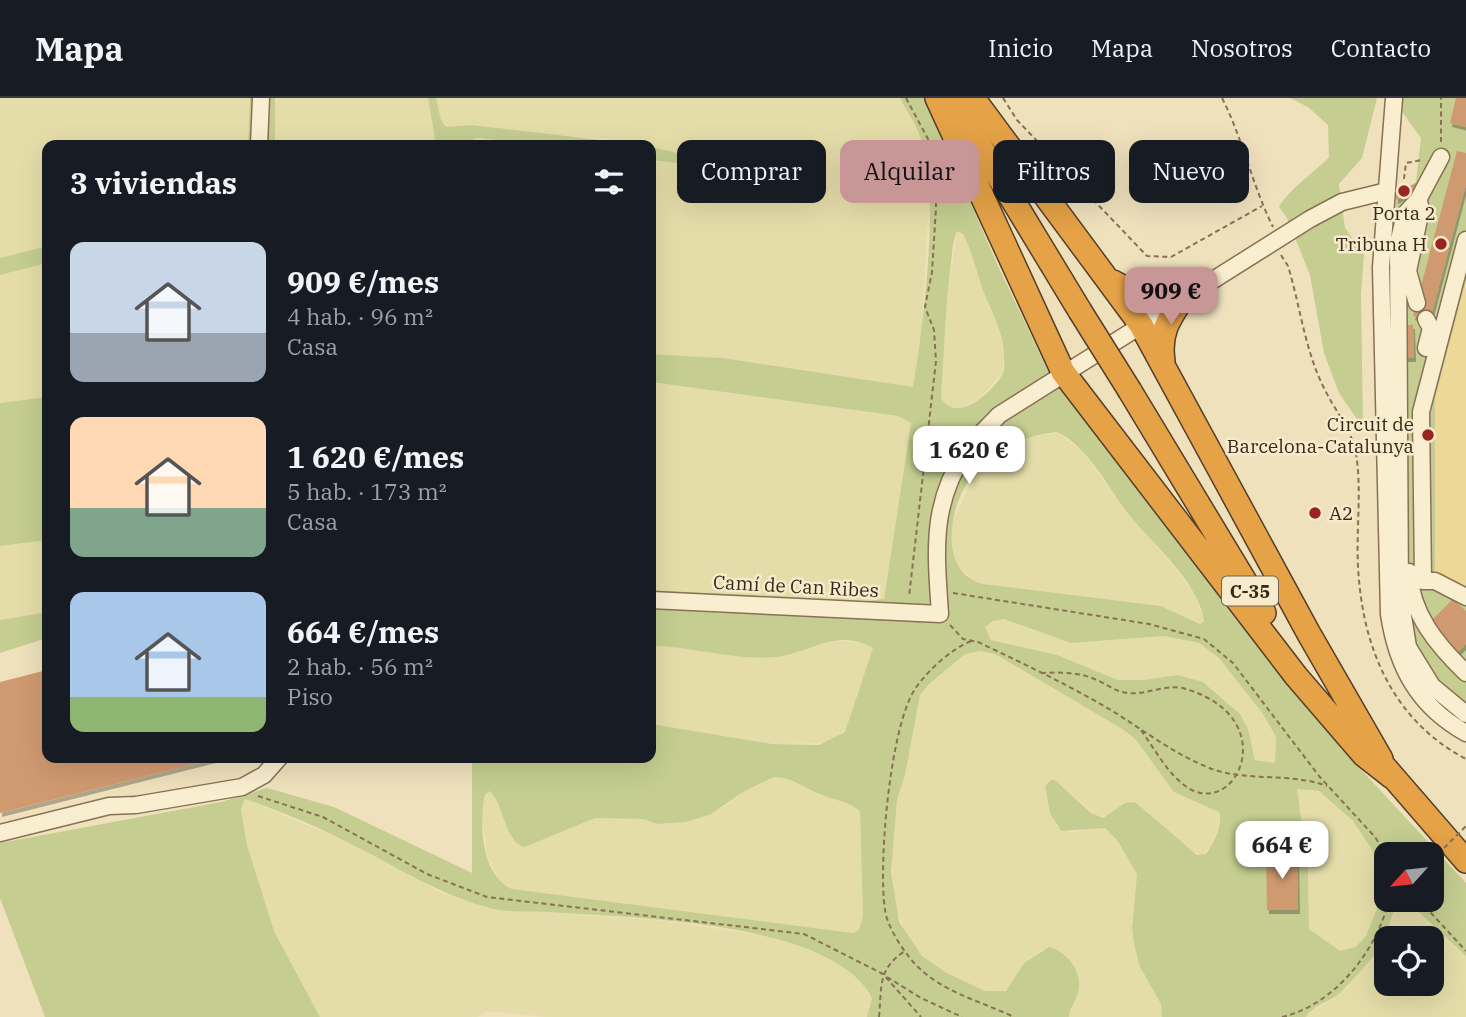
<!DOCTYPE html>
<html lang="es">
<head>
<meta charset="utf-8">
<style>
	:root { --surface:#171b24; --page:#20242c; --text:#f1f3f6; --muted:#9ea1a6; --line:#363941; --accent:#c99697 }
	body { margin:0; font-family:"IBM Plex Serif",serif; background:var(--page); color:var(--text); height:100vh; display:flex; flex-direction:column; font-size:26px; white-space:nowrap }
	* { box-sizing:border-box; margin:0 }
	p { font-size:23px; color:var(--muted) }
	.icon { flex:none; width:38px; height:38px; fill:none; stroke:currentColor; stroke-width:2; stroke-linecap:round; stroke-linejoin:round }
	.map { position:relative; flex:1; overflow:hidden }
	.side { position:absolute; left:42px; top:42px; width:614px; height:623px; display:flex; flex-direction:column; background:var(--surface); border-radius:14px; box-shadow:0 7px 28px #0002 }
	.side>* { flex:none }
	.hud { position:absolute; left:677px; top:42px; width:665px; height:63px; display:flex; gap:14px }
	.needle { width:46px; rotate:243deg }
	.fabs { position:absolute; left:1374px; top:744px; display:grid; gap:14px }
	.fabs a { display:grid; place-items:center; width:70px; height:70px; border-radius:14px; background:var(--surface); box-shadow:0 7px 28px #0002; font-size:35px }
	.price { position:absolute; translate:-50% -60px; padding:0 16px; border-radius:14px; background:#fff; color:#222; font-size:23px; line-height:46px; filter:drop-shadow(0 2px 4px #0008) }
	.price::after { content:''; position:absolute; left:50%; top:42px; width:21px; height:16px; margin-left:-10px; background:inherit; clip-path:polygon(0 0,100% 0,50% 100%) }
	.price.on { background:var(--accent); color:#111 }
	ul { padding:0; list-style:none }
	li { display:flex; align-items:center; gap:21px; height:175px; padding:0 28px }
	li span { display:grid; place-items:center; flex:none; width:196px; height:140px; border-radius:14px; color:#555 }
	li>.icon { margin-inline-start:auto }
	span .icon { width:84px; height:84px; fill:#fffc; stroke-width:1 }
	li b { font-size:30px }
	h2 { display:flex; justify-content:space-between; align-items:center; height:84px; padding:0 28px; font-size:30px }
	.chip { padding:0 24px; border-radius:14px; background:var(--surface); box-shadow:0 7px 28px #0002; font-size:24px; line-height:63px }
	.chip.on { background:var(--accent); color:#111 }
	header { display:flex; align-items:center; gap:42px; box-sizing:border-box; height:98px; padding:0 35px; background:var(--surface); border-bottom:2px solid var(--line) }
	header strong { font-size:33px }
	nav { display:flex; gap:38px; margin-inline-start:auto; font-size:24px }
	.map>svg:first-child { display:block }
	.farmland { fill:#e5dda9; fill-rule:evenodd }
	.green { fill:#c5ce90; fill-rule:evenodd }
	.sand { fill:#edd897 }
	.building { fill:#d09a70; filter:url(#shadow) }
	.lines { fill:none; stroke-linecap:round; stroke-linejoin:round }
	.minor-casing { stroke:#887155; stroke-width:19 }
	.highway-casing { stroke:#553f2a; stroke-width:26 }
	.path { stroke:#887155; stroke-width:2; stroke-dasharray:5 3.5; stroke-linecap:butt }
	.minor { stroke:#faeed0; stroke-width:16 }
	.highway { stroke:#e5a247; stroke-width:23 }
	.highway-bridge-casing { stroke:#553f2a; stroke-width:26; stroke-linecap:butt }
	.path-bridge { stroke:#887155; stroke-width:2; stroke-dasharray:5 3.5; stroke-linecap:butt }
	.highway-bridge { stroke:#e5a247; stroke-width:23 }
	.poi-dot { fill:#992423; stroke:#f7ebcc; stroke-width:2.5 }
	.labels { text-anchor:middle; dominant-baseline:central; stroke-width:5; stroke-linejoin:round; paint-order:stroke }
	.shield { fill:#f7ebcc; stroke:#706350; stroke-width:2 }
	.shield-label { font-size:18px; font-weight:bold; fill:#36291b }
	.poi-label { font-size:19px; fill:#36291b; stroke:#f7ebcc; text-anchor:end }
	.street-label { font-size:19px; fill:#36291b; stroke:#f7ebcc }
</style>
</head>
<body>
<header>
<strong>Mapa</strong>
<nav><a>Inicio</a><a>Mapa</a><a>Nosotros</a><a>Contacto</a></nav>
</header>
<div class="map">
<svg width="1466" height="919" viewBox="0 0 1466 919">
	<defs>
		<filter id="shadow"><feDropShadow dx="2" dy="4" stdDeviation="0" flood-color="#0004"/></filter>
	</defs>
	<rect width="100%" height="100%" fill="#efe1bc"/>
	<path class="farmland" d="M0,0H250L248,47H47V148L0,160Z
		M275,0H428L436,47H275Z
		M436,0H900L921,39L930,87L921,246L913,290L723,260L651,256V62L712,69L732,64H719L622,42L509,33L471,27L446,29L441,23Z
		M470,40L514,43L547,47H457Z
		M957,133L963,136L971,150L988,205L1000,231L1004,259L1003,274L979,301L958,311L946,308L941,300L947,201Z
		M47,165V299L0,305V177Z
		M651,284L898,318L911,325L884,501L865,503L651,492Z
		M1057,334L1084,355L1119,404L1155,446L1194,495L1205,523L1201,526L1161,508L983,486L973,482L957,467L951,451V427L977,371L990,360L1031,339Z
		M47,442V514L0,522V448Z
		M1004,521L1071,545L1164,538L1199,545L1219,560L1263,616L1276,639L1275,665L1255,662L1248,631L1232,608L1203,584L1178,577L1144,582H1118L1057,557L991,542L985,529L993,523Z
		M832,543L862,544L874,551L858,594L849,629L827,645L772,646L651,626V548L694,550L748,560L789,557Z
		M980,553L995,556L1124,632L1136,642L1174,694L1219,713V728L1211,748L1202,758L1184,748L1145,712L1125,705L1108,718H1096L1056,683L1046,698L1057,729L1072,735L1094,729L1105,730L1117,742L1137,776L1132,830L1134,846L1140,869L1161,906L1162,919H1069L1070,910L1078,896V885L1044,851L1024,865L1009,889L1002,895L985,893L936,869L922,858L907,839L895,808L891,762L897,702L905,677L918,605L923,592L965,556Z
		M774,679L788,680L822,697L850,704L860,713L863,818L859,832L853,835L512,791L501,784L488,761L482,719L485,697L491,693L514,742L525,749L595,720L643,721L657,726L686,724L725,708L743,694Z
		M1296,691L1318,693L1338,708L1353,723L1373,753L1379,795L1377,811L1366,838L1349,853H1340L1329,848L1309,831L1308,773Z
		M245,701L355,747L411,776L439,794L488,810L666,823L775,839L834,862L857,879L872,900L867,919H546L487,913L477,919H320L274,833L247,747L241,710Z
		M1406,802L1466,858V919H1306L1311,912L1334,901L1382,843L1397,808ZM1386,840H1432V886H1386Z"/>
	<path class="green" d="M250,0H275V47H248Z
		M428,0H436L441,22L446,29L471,27L644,47H547L477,40L457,47H436Z
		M900,0H925L998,168L1048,273L1342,651L1466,785V858L1406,802C1392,808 1392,821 1387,834C1378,857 1358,876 1341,894C1331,904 1312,907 1306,919H1162L1161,906L1140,869L1134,846L1132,830L1137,776L1117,742L1105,730L1061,733L1050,715L1045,688L1052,681L1056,683L1091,715L1103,720L1125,705L1135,704L1197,757L1206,756C1214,744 1223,728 1219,714L1174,694L1136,642L1124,632L995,556L980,553L965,556L928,587L920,597L905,677L897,702L891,773L899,824L922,858L945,874L985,893H1006L1024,865L1049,849C1069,854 1085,877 1077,898C1074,907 1069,910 1069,919H867L872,900C832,822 629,820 549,814C529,813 505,815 486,809C439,796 400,771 357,749C321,730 283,714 245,701L241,711L247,747L274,833L320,919H45L0,800V745L221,704L267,690L334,709L472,775V660H651V626L772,646L819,647L845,634L873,550C835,529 811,556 775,559C733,563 693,548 651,548V492L865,503L884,501L911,325L898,318L651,284V256L723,260L913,289C923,232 941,90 920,38C915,25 906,12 900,0ZM957,133L963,136C973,154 976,173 983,192C991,214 1004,234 1004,258C1004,263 1005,271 1003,275C994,293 957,327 941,300L947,201L953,146ZM1057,334C1085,347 1104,382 1121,406C1145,441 1198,480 1204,523L1200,526L1161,508L983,486C932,472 952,394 980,368C999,350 1031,336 1057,334ZM1004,521L1071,545L1164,538L1199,545L1219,560L1263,616L1276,639L1275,665L1255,662L1248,631L1240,616L1203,584L1178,577L1144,582H1118L1057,557L991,542L985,529L993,523ZM774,679C792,679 804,690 820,696C835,703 847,702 860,713L863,818L859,832L853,835L512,791C481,777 479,726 485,697L490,693C504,707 505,745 525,749L595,720L643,721L657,726L686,724L711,716L743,694ZM1297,691L1319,693L1353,723L1373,753L1378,777L1377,811L1366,838L1355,849L1340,853L1309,831L1308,773ZM1386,756H1432V802H1386Z
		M1290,0H1377L1362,60L1339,86L1345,130L1364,157L1361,196L1363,330L1339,295L1324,255L1310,177L1287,120L1279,109C1290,90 1313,76 1329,59L1328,27L1308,9Z
		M1401,0H1466V627L1438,606L1404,561L1389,246L1396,96L1416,84L1421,40L1400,11Z
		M651,49L719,64H735L712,69L651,62Z
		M47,148V165L0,177V160Z
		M47,299V442L0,448V305Z
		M47,514V540L0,555V522Z"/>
	<path class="sand" d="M1466,182V493L1435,477V300Z"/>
	<path class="building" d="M1456,0H1466V29L1450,25Z
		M1457,53L1466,55V86L1430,222L1413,218Z
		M1416,85L1419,90L1396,102V96Z
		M1401,227H1413L1414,260H1401Z
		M1453,501L1466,513V546L1454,558L1445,549L1450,544L1430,524Z
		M47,572V660L214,661L0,715V584Z
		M1297,754L1298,812H1267L1266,755Z"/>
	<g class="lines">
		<g class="minor-casing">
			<path id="minor" d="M1394,0L1381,169L1389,516C1397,569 1418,608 1466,635
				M259,47L261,0
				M1441,59L1418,102L1405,116L1398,146L1400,499L1408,549L1432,588L1466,616
				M1466,142L1421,314L1423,483H1435L1466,499
				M1417,205L1408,173L1421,112L1419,103
				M1426,221L1431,230L1426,250
				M1409,474C1411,516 1437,547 1466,575
				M651,502L940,516C936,455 930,407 966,353C975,340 989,328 999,317L1310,121L1342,104L1387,93
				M0,735L109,708L136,707L242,689L264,677L279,660"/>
		</g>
		<g class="highway-casing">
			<path id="highway" d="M937,0L1063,274L1296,578L1364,657L1392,679
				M951,0L1080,213
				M973,0L1141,227L1309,536L1381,661
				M1113,184L1143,200L1182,201
				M1163,263C1159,236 1168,222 1182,201
				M1130,293L1264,515
				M1382,666L1466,763"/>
		</g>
		<path class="path" d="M906,0L928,41L935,67L936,110L932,174L925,209L934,232L936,263L909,499
			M1003,0L1017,22L1147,158L1171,159L1262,108
			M1222,0C1243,41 1252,87 1273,129
			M1441,44V0
			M1404,81L1406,65L1422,62
			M1281,157L1288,168C1300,207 1305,253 1324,290C1335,313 1351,330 1356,356C1362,392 1356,431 1358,468C1362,549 1392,622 1466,661
			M953,495L1149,526L1204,541L1233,565L1319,678L1375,739L1386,756
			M950,527L963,541L978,544C1018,563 1058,582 1097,604C1135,625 1170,655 1212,671C1249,684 1289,674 1327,688
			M971,543C950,552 928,572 915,591C890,629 878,766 885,812C887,827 899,846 909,859C936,893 976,901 1014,919
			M1041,575C1061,574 1081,574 1099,583C1109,588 1117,594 1128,595C1148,597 1167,585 1186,591C1286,621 1234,726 1184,687C1166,673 1154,650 1141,632
			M258,698L323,719L427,776L487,799L804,836L883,876L921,919
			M1419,802L1466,853
			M887,879L921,900L962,919
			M879,919C882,889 877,871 905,853
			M1282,919C1335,907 1377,852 1389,802"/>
		<use href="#minor" class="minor"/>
		<use href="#highway" class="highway"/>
		<g class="highway-bridge-casing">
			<path id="highway-bridge" d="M1080,213L1130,293"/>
		</g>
		<path class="path-bridge" d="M1432,762L1466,728"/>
		<use href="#highway-bridge" class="highway-bridge"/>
	</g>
	<g class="poi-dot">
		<circle cx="1404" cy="93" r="7"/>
		<circle cx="1441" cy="146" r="7"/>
		<circle cx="1428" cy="337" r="7"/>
		<circle cx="1315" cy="415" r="7"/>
	</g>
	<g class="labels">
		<rect class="shield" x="1222" y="478.5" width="56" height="29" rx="5"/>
		<g class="shield-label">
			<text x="1250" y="493">C-35</text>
		</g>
		<g class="poi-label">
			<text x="1404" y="115" text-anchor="middle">Porta 2</text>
			<text x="1427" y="146">Tribuna H</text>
			<text x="1414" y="326">Circuit de<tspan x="1414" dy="22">Barcelona-Catalunya</tspan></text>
			<text x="1329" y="415" text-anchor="start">A2</text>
		</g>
		<g class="street-label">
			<text transform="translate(796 488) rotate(3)">Camí de Can Ribes</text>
		</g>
	</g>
</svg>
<div class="fabs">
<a><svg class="needle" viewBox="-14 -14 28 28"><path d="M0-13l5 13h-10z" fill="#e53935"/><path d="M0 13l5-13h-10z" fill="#9ea1a6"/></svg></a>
<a><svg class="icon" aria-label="locate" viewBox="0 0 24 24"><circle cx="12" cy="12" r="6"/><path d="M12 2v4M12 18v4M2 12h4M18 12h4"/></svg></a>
</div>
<b class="price on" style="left:1171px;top:229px">909 €</b>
<b class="price" style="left:969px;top:388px">1 620 €</b>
<b class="price" style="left:1282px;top:783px">664 €</b>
<div class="hud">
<a class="chip">Comprar</a>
<a class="chip on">Alquilar</a>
<a class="chip">Filtros</a>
<a class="chip">Nuevo</a>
</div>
<section class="side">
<h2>3 viviendas<svg class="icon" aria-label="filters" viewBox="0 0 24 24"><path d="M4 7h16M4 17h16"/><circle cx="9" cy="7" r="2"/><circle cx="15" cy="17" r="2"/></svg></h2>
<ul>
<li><span style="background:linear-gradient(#c9d6e8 65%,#9aa5b1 0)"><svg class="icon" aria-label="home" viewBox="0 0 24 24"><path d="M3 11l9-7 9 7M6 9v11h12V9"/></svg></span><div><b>909 €/mes</b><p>4 hab. · 96 m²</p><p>Casa</p></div></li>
<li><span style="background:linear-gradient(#ffd9b3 65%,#7fa58c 0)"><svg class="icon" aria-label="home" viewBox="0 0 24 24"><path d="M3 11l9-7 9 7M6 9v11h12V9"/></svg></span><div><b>1 620 €/mes</b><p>5 hab. · 173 m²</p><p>Casa</p></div></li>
<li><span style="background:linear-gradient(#a9c7e8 75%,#8fb573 0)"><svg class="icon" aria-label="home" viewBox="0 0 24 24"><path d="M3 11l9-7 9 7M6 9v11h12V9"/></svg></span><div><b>664 €/mes</b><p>2 hab. · 56 m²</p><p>Piso</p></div></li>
</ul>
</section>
</div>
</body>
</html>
